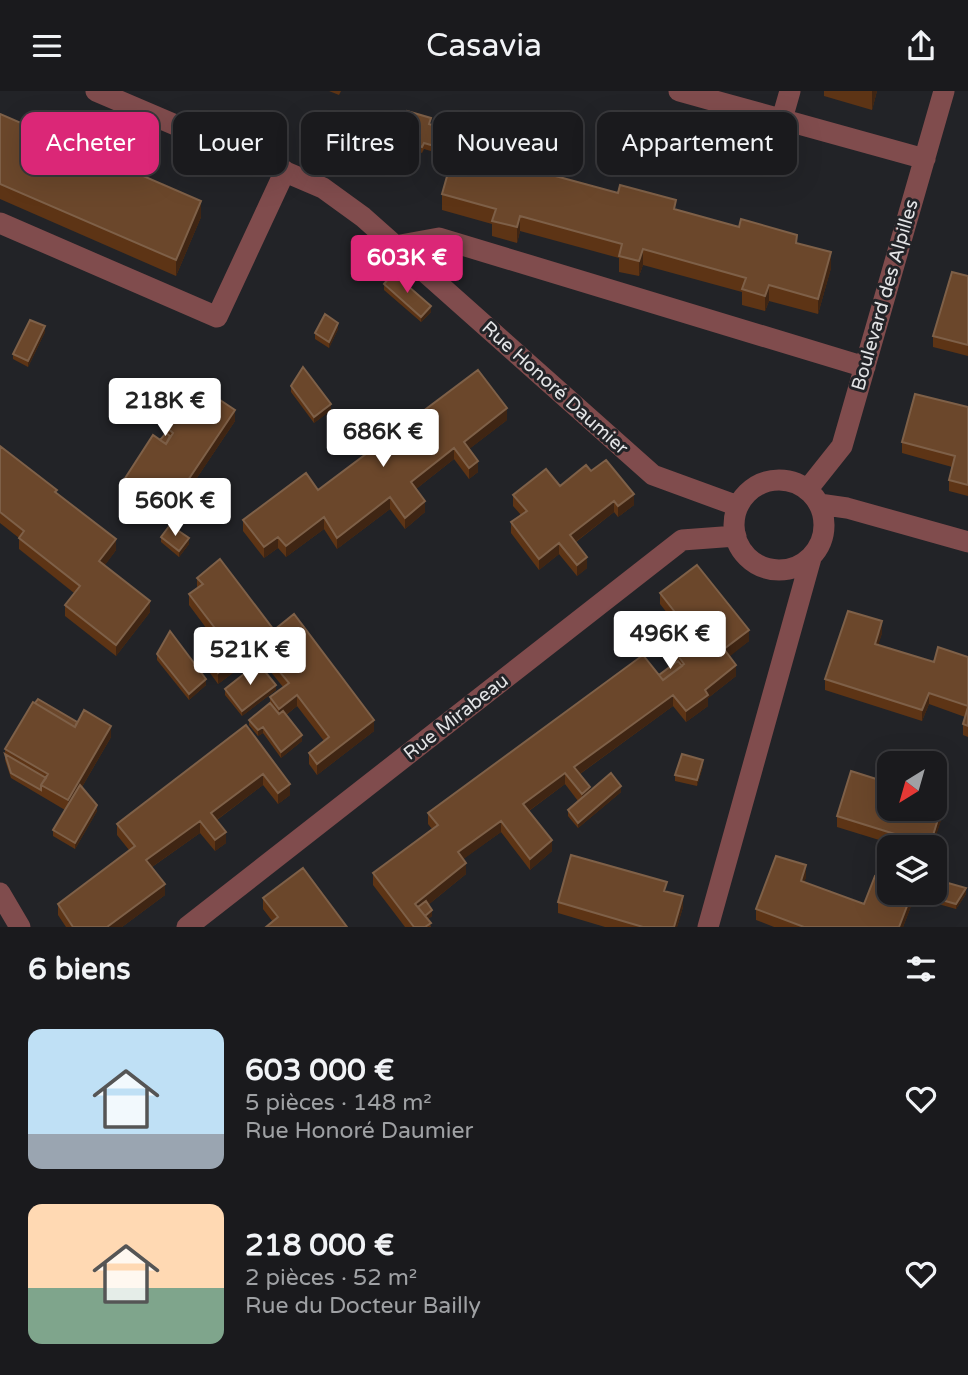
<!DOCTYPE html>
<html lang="fr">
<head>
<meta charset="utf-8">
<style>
	:root { --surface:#1a1a1d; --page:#232326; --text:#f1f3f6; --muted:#9fa1a4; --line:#38383b; --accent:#db2777 }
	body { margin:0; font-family:"Varela Round",sans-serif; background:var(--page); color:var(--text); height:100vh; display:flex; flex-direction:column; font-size:26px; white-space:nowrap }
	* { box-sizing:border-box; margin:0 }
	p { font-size:23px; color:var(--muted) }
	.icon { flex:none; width:38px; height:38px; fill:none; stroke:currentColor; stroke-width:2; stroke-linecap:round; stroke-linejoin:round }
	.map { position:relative; height:836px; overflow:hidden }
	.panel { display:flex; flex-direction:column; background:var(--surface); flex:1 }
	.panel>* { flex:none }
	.guide { position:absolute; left:21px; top:21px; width:928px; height:63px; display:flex; gap:14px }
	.needle { width:46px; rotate:217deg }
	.buttons { position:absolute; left:877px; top:660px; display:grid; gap:14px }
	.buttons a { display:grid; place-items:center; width:70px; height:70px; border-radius:14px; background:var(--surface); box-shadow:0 7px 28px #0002,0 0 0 2px var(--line); font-size:35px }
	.price { position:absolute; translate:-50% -60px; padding:0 16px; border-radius:7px; background:#fff; color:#222; font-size:23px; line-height:46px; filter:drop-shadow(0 2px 4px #0008) }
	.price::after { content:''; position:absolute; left:50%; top:42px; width:21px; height:16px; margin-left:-10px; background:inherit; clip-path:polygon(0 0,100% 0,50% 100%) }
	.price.on { background:var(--accent); color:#fff }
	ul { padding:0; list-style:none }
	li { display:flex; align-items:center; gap:21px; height:175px; padding:0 28px }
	li span { display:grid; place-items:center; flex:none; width:196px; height:140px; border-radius:14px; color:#555 }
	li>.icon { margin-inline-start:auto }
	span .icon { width:84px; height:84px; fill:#fffc; stroke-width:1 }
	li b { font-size:30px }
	h2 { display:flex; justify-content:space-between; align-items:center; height:84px; padding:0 28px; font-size:30px }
	.tag { padding:0 24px; border-radius:14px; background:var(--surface); box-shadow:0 7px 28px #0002,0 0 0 2px var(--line); font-size:24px; line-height:63px }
	.tag.on { background:var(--accent); color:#fff }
	header { display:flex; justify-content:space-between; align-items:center; height:91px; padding:0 28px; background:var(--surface); font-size:32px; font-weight:600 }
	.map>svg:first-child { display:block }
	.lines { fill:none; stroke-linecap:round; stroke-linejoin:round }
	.street { stroke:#804c4d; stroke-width:21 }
	.wall { fill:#5d3415 }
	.shaded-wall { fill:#3f2513 }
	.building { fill:#6b472b; stroke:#7e6048; stroke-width:2 }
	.labels { text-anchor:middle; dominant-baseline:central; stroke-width:6; stroke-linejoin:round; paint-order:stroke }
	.street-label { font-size:19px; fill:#e3e4e6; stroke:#222327 }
</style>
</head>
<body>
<header><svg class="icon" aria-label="menu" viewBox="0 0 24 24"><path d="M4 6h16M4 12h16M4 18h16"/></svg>Casavia<svg class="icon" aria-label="share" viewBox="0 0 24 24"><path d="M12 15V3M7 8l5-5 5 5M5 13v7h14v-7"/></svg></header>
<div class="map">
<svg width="968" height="836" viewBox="0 0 968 836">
	<rect width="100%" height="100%" fill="#222327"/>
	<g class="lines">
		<path class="street" d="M96,0L323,97L363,126L653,384L738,415
			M679,0L925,68
			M782,28L790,0
			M0,132L217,226L285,80
			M395,155L439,147L865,276
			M734 434a45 45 0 1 1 90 0a45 45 0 1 1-90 0Z
			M807,399L842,355L944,0
			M819,413L847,417L968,451
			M0,802L20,836
			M187,836L682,449L736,445
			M708,836L811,467"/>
	</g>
	<path class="wall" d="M329,0H341L339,4Z
		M824,0H877L872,19L824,5Z
		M0,23L201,126L176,185L0,108Z
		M431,33L446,44L441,63L424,58L422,62L397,54V48Z
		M494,68L797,152L831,177L818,223L769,210L765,220L742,214V201L643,174L639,185L619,181V167L520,140L517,152L492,145V133L442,119V103Z
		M968,185V265L933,256V245Z
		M384,193L431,221L421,231L384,199Z
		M338,238L329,257L315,248V242Z
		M45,241L28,276L13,268V263Z
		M291,295L331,319L314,332L291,301Z
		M968,316V405L949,400V389L952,376L902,362V351Z
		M189,318L235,330L166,433L122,403V392L160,349L166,342V336Z
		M507,329L469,358L478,381L469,388L454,368L416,398L425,421L405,438L390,418L337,458L324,438L286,466L278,457L264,467L243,440V429L318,399Z
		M0,355L57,402L116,459L104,475L150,521L116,565L65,525V514L74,502L19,458V447L0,432Z
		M591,380L634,414L618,426L614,421L576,451L587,477L577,485L559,463L539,479L511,442V431L521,424L513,415V404L560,395Z
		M161,446L189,453L179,466L161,451Z
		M197,487L274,539L374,640L317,684L309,673V662L324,650L297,615L286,624L302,650L281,667L263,642L258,645L249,634V629L270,612V606L283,596L257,564L218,593L210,582V571L224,561L189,514V503L197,497Z
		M660,502L749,550L729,565L736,585L708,607V615L686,631L673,615L580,683L590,700L621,701L578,737L568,725V719L578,710L565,693L529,720L552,760L530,779L501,741L463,768L466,783L428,814L432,825L428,828L431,836H405L373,794V782L432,738L428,733V722L659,584L676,572V562L682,558V550L686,546L660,513Z
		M882,542L878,554L934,571L968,566V646L963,644V633L965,626L929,613L922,630L825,599V588Z
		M157,563L206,594L189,609L157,569Z
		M225,598L276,599L242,625L225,604Z
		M77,631L111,646L82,696L97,720L75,758L53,745V739L65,719L11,687L5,669V658Z
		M246,634L290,704L278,713L263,694L217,729L226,752L215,760L200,742L152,776L165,804L122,836H66L58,824V813L129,759L117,744V733Z
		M703,675L697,695L675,690V684Z
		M944,720L932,756H902L837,736V725Z
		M806,786L804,791L864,813L913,802V810L903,836H774L756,829V818Z
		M667,800L683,816L677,836H605L558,822V811Z
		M917,802L966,803L956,818L917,807Z
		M263,807L347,836L273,831L263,818Z"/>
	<path class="shaded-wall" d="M872,0H877L872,19Z
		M446,38V44L441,63V57Z
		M201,110V126L176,185V169Z
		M520,125V140L517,152V136Z
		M643,158V174L639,185V170Z
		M831,161V177L818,223V208Z
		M769,194V210L765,220V205Z
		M431,215V221L421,231V226Z
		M338,232V238L329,257V251Z
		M45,235V241L28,276V270Z
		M331,313V319L314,332V326Z
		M507,317V329L464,362V351Z
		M235,319V330L166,433V422Z
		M454,357V368L411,402V391Z
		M478,370V381L469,388V377Z
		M634,403V414L618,426V415Z
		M390,406V418L337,458V447Z
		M425,410V421L405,438V427Z
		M614,410V421L570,455V444Z
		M324,426V438L286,466V455Z
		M278,446V457L264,467V456Z
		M189,447V453L179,466V460Z
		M116,448V459L99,482V470Z
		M559,452V463L539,479V468Z
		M587,466V477L577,485V474Z
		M150,510V521L116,565V554Z
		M882,530V542L875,564V553Z
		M749,539V550L724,570V558Z
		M257,553V564L218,593V582Z
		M736,574V585L708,607V615L686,631V620L705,599Z
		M206,588V594L189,609V603Z
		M276,594V599L242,625V620Z
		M929,602V613L922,630V619Z
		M297,604V615L279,629V618Z
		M673,604V615L574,687V676Z
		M374,629V640L317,684V673Z
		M111,635V646L68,720V709Z
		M263,636V642L258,645V639Z
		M302,644V650L281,667V661Z
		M703,669V675L697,695V689Z
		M565,682V693L523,724V713Z
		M263,683V694L211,733V722Z
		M290,693V704L278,713V702Z
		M621,695V701L578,737V732Z
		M590,696V707L582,714V703Z
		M944,709V720L932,756H930Z
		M97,714V720L75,758V752Z
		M200,730V742L146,780V769Z
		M501,730V741L458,772V761Z
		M226,741V752L215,760V749Z
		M552,749V760L530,779V768Z
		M466,772V783L418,822L415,813Z
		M806,774V786L801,801V790Z
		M165,793V804L122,836H107Z
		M966,797V803L956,818V813Z
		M912,802H913V810L903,836H899Z
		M683,805V816L677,836H674Z
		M432,819V825L422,832V827Z"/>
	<path class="building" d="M407,20L431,27L429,33L446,38L441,57L424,52L422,56L397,48Z
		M0,23L201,110L176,169L0,93Z
		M455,57L494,68L497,60L550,75L548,83L618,102L620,94L676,109L674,118L739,136L741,128L797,144L796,152L831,161L818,208L769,194L765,205L742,198L746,187L643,158L639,170L619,165L622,153L520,125L517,136L492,130L496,118L442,103Z
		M952,181L968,185V254L933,245Z
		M393,182L431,215L421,226L384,193Z
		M325,223L338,232L329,251L315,242Z
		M30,229L45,235L28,270L13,263Z
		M303,276L331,313L314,326L291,295Z
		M478,279L507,317L464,351L478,370L469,377L454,357L411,391L425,410L405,427L390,406L337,447L324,426L286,455L278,446L264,456L243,429L306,382L318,399Z
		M202,297L235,319L166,422L122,392L153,344L166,353L173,342L166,336L180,314L189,318Z
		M915,303L968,316V394L949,389L955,365L902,351Z
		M166,342L170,345L166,353L160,349Z
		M0,355L57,399L55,401L116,448L99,470L150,510L116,554L65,514L80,495L19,447L24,440L0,421Z
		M606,369L634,403L618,415L614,410L570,444L587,466L577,474L559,452L539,468L511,431L527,420L513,404L546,378L560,395L586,374L591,380Z
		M170,434L189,447L179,460L161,446Z
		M220,468L274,539L294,523L374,629L317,673L309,662L329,646L297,604L279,618L270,606L289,592L257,553L218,582L210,571L230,557L189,503L203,493L197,487Z
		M697,474L749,539L724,558L736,574L705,599L708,604L686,620L673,604L574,676L590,696L582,703L565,682L523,713L552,749L530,768L501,730L458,761L466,772L415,813L431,832L425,836H414L373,782L438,734L428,722L643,564L663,589L684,573L676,562L686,555L682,550L692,543L660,502Z
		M848,520L882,530L875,553L934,571L938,556L968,566V615L929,602L922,619L825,588Z
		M170,540L206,588L189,603L157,563Z
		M678,570L682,575L663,589L659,584Z
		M258,572L276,594L242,620L225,598Z
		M38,608L77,631L75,636L35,612Z
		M33,611L75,636L84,619L111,635L68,709L41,694L48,683L5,658Z
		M270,612L279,623L283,620L302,644L281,661L263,636L258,639L249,629Z
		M968,616V635L963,633Z
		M246,634L290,693L278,702L263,683L211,722L226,741L215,749L200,730L146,769L165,793L107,836H73L58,813L135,755L117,733Z
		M5,663L46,687L41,694V699L11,682Z
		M682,663L703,669L697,689L675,684Z
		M851,680L889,692V718H934V706L944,709L930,754L837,725Z
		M611,682L621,695L578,732L568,719Z
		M80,694L97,714L75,752L53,739Z
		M571,764L667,791L664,800L683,805L674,836H643L558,811Z
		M776,765L806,774L801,790L864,813L875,785L889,790V802H912L899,836H804L756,818Z
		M303,777L347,836H266L278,826L263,807Z
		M934,788L966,797L956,813L917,802H934Z
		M426,810L432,819L425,825L418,816Z"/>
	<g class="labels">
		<g class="street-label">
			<text transform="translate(885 204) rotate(-74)">Boulevard des Alpilles</text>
			<text transform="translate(555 297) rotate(42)">Rue Honoré Daumier</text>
			<text transform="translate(456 626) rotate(-38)">Rue Mirabeau</text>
		</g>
	</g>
</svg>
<div class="buttons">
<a><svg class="needle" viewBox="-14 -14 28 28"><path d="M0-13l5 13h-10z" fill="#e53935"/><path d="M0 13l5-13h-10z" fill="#9fa1a4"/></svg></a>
<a><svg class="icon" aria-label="layers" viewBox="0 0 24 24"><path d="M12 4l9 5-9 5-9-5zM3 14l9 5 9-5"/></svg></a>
</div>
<b class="price on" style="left:407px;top:204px">603K €</b>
<b class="price" style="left:165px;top:347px">218K €</b>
<b class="price" style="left:383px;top:378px">686K €</b>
<b class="price" style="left:175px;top:447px">560K €</b>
<b class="price" style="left:670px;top:580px">496K €</b>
<b class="price" style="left:250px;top:596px">521K €</b>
<div class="guide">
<a class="tag on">Acheter</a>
<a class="tag">Louer</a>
<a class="tag">Filtres</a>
<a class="tag">Nouveau</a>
<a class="tag">Appartement</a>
</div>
</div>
<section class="panel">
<h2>6 biens<svg class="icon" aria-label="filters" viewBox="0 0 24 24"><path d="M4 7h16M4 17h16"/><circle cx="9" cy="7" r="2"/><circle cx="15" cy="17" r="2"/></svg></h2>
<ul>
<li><span style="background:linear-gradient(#bfe0f5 75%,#9aa5b1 0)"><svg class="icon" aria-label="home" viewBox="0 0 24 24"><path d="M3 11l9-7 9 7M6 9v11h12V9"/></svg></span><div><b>603 000 €</b><p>5 pièces · 148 m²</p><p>Rue Honoré Daumier</p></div><svg class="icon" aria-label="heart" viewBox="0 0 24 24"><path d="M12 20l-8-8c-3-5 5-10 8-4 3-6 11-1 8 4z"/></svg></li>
<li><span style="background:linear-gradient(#ffd9b3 60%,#7fa58c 0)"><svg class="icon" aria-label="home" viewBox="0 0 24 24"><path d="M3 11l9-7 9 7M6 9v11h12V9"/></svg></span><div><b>218 000 €</b><p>2 pièces · 52 m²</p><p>Rue du Docteur Bailly</p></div><svg class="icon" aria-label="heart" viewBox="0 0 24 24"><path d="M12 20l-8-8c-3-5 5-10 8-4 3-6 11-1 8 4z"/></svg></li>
</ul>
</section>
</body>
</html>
